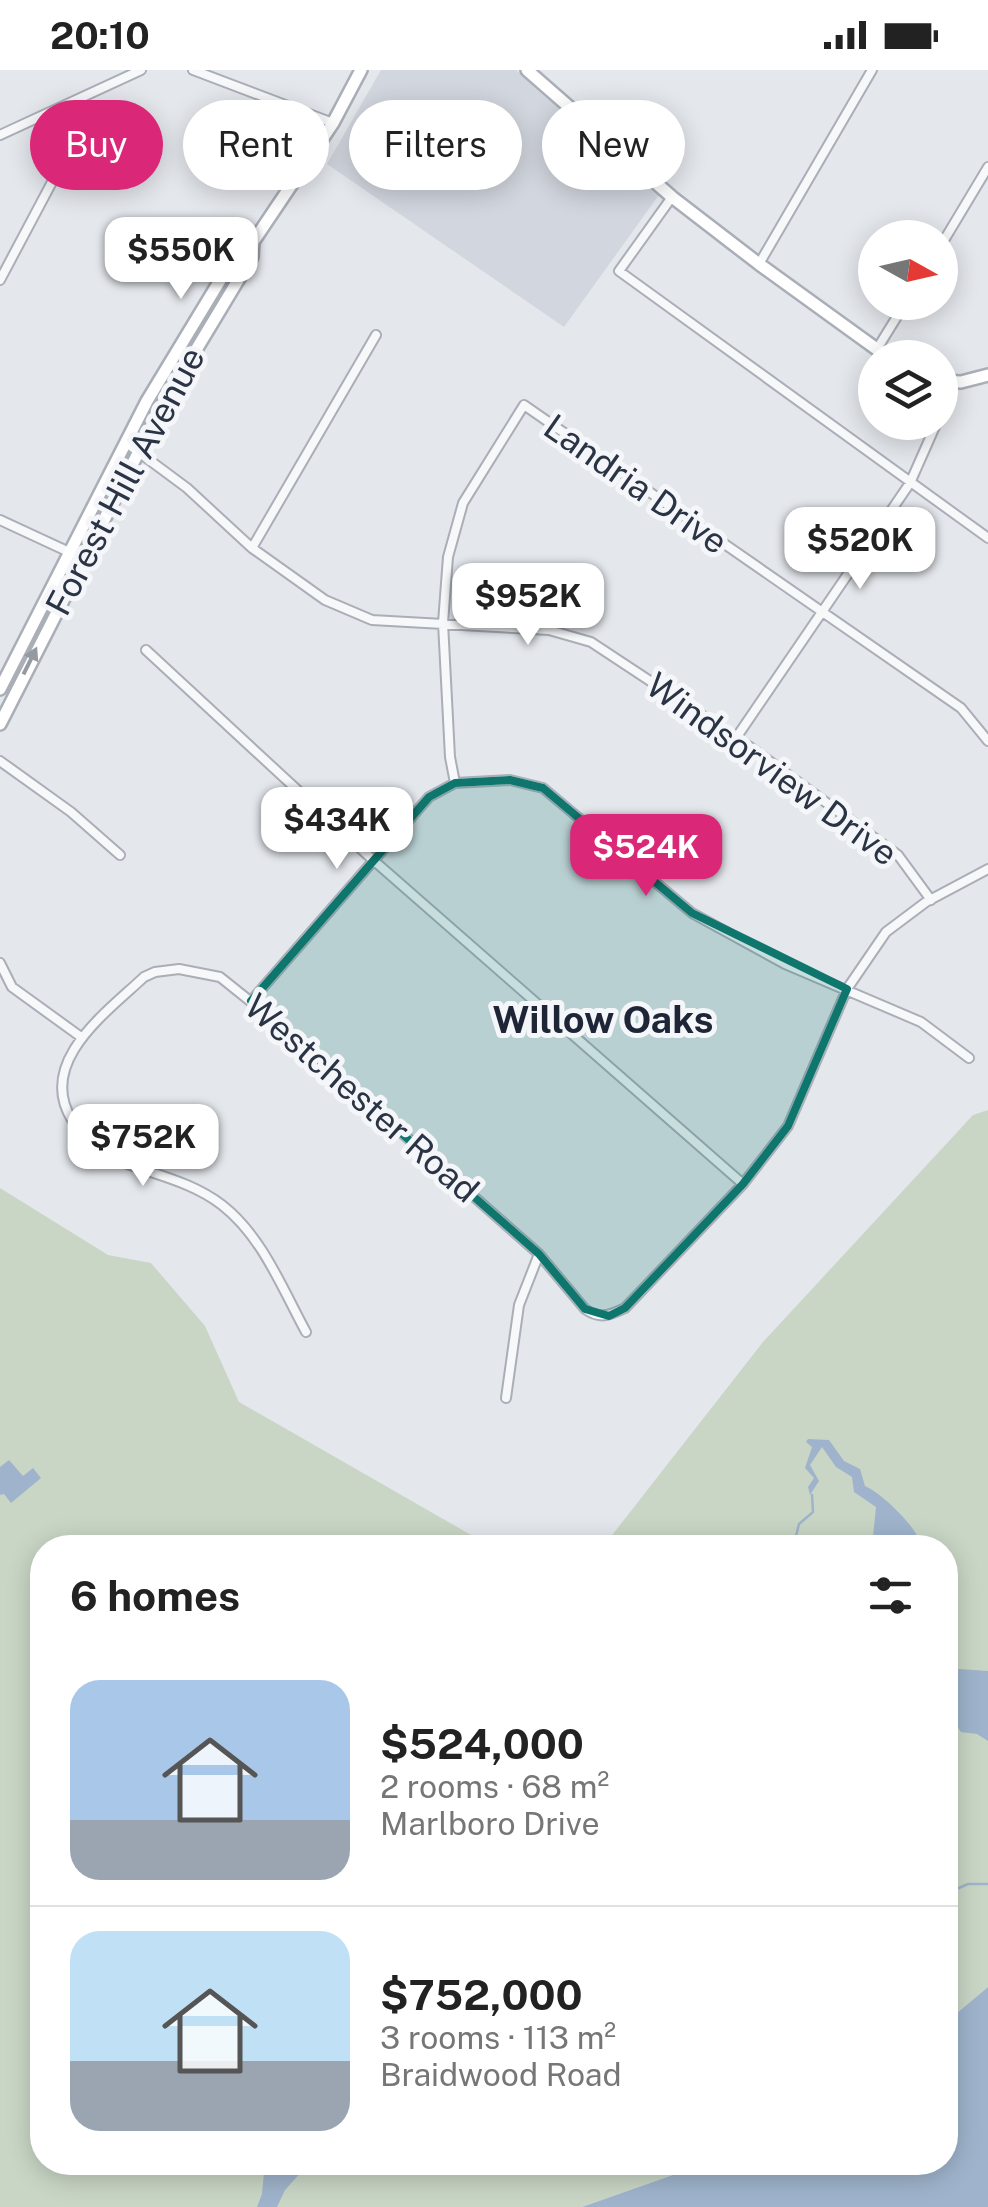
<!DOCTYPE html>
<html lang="en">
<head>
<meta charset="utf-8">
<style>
	:root { --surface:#fff; --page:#f2f2f2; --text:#222; --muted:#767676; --line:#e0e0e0; --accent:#db2777 }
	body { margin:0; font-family:"Public Sans",sans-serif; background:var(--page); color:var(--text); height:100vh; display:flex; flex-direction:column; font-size:38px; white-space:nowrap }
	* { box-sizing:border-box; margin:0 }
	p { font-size:32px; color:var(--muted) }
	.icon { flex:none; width:55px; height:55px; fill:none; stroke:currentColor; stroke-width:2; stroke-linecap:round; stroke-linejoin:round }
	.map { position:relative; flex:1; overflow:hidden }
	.sheet { position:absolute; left:30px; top:1465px; width:928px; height:640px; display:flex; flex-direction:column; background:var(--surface); border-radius:40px; box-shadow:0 5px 25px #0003 }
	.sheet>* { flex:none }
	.banner { position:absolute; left:30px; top:30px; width:930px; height:90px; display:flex; gap:20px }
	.needle { width:65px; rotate:98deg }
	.controls { position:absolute; left:858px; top:150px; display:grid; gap:20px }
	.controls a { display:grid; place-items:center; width:100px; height:100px; border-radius:50%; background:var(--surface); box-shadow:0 5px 25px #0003; font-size:50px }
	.price { position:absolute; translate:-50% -85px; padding:0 22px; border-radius:20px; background:#fff; color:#222; font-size:32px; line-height:65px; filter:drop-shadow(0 2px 5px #0008) }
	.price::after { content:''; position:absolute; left:50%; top:60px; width:30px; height:22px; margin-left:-15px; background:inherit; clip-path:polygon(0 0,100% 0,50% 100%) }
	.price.current { background:var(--accent); color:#fff }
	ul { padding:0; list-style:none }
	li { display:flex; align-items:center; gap:30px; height:250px; padding:0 40px }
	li+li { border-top:2px solid var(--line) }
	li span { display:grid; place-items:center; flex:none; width:280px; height:200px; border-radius:30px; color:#555 }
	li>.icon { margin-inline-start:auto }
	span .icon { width:120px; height:120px; fill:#fffc; stroke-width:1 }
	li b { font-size:42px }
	h2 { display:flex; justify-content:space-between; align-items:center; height:120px; padding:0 40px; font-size:42px }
	.chip { padding:0 35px; border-radius:45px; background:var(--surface); box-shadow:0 5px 25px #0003; font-size:35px; line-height:90px }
	.chip.current { background:var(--accent); color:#fff }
	.status { display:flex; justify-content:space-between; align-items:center; height:70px; padding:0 50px; background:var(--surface); direction:ltr }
	.status svg { height:28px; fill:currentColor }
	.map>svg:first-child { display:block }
	.built { fill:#d2d6de }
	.green { fill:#c9d6c5 }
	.water { fill:#9fb4cc }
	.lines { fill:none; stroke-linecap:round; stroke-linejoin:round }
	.stream { stroke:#9fb4cc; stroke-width:2.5 }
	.street-casing { stroke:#a9aeb7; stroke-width:12 }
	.secondary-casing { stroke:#a9aeb7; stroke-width:16 }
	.street { stroke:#f7f8fa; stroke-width:8 }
	.secondary { stroke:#fff; stroke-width:11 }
	.oneway { fill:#959aa2 }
	.marked { fill:#0f766e; fill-opacity:0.2; stroke:#0f766e; stroke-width:8; stroke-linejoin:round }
	.labels { text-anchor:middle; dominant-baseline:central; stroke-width:10; stroke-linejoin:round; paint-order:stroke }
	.street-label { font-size:35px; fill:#2b3445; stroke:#f4f6f9 }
	.neighbourhood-label { font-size:38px; font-weight:bold; fill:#1d2536; stroke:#f4f6f9 }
</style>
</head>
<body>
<div class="status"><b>20:10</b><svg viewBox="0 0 49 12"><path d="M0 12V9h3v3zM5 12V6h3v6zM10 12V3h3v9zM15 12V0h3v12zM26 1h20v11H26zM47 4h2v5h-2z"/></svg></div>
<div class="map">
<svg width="988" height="2137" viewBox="0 0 988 2137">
	<rect width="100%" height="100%" fill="#e4e7ec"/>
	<path class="built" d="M381,0H516L661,122L564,257L327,94Z"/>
	<path class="green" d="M988,1040V1917L945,1953V1478H602L763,1272L973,1045Z
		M0,1118L108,1185L151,1193L205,1256L239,1332L492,1477L42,1478V2092L707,2093L582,2137H0Z"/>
	<path class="water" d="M808,1369L829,1370L844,1391L860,1399L865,1416C883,1424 918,1458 922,1477H872L876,1437L854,1422L852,1407L836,1397L822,1377L810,1395L819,1411L810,1425L808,1417L814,1408L805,1398L812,1377L806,1372Z
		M9,1390L23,1406L33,1398L41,1408L11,1433L4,1424L0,1425V1397Z
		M945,1598L988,1601V1671L977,1664L961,1662L945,1639Z
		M988,1917V2137H582L707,2093L945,2092V1953Z
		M279,2093H302L303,2100L285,2120L277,2137H257L262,2124L264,2102Z"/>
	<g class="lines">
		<path class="stream" d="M782,1478L795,1470L799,1454L813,1442L812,1425
			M945,1824L968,1814H988"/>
		<g class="street-casing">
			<path id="street" d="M193,0L333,53
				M0,65L141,0
				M672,127L619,201L988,468
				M940,177L988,97
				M759,194L872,0
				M0,210L69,80L73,51L70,33
				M877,279L906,232
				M940,343L949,312
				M125,372L187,418L252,478L325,530L372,550L549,560L591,572L750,677L898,785L931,830
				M0,450L82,488
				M252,478L376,265
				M146,580L372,789L743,1114
				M736,668L910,413L937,352
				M0,691L71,742L120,785
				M455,713L450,687L443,553L448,487L463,433L524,335L961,638L988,671
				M0,893L12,917L81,967
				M251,931L429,727L455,713L510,710L543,718L692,843L785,894L921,952L969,988
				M306,1262C282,1218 262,1166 222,1135C188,1109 148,1104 110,1087C94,1080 82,1066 72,1050C36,992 107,942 144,907L155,902L179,899L220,907L275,951L539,1184L585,1239C600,1250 610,1245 625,1238L743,1114L788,1056L847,919L886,862L926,832L988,799
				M506,1328L519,1235L539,1184"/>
		</g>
		<g class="secondary-casing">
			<path id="secondary" d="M527,0L672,127L759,194L889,288
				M940,311L961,312L988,305
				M0,619L147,331L239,179L253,172L333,53L361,0
				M0,654L161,338L252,187L253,172"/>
		</g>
		<use href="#street" class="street"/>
		<use href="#secondary" class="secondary"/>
	</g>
	<defs><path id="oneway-solid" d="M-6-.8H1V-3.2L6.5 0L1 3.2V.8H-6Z" transform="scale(2.5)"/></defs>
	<use class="oneway" href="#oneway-solid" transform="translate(30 591) rotate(-64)"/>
	<path class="marked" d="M510,710L543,718L692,843L847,919L788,1056L743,1114L625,1238L609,1246L585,1239L539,1184L251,931L429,727L455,713Z"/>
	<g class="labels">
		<g class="street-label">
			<text transform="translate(125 411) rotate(-62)">Forest Hill Avenue</text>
			<text transform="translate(636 414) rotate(35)">Landria Drive</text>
			<text transform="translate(772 699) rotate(36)">Windsorview Drive</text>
			<text transform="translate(362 1028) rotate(41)">Westchester Road</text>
		</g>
		<g class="neighbourhood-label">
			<text x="603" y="949">Willow Oaks</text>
		</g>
	</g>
</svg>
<div class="controls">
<a><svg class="needle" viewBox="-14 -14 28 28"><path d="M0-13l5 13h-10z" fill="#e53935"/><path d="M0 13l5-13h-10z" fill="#767676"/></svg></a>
<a><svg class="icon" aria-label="layers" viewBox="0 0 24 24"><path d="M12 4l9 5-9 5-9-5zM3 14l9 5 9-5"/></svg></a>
</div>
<b class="price" style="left:181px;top:232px">$550K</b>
<b class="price" style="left:860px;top:522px">$520K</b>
<b class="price" style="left:528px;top:578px">$952K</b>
<b class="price" style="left:337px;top:802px">$434K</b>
<b class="price current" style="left:646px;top:829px">$524K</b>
<b class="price" style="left:143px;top:1119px">$752K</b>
<div class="banner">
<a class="chip current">Buy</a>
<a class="chip">Rent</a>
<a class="chip">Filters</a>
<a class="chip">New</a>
</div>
<section class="sheet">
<h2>6 homes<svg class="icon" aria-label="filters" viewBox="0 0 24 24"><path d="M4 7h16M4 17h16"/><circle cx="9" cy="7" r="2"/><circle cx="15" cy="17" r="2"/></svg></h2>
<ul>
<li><span style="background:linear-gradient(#a9c7e8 70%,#9aa5b1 0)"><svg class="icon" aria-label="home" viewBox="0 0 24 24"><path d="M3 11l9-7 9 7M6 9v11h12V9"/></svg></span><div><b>$524,000</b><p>2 rooms · 68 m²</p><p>Marlboro Drive</p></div></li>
<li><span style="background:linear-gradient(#bfe0f5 65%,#9aa5b1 0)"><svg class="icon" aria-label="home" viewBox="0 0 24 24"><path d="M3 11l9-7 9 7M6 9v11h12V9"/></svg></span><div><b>$752,000</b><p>3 rooms · 113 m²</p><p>Braidwood Road</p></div></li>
</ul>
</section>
</div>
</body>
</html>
